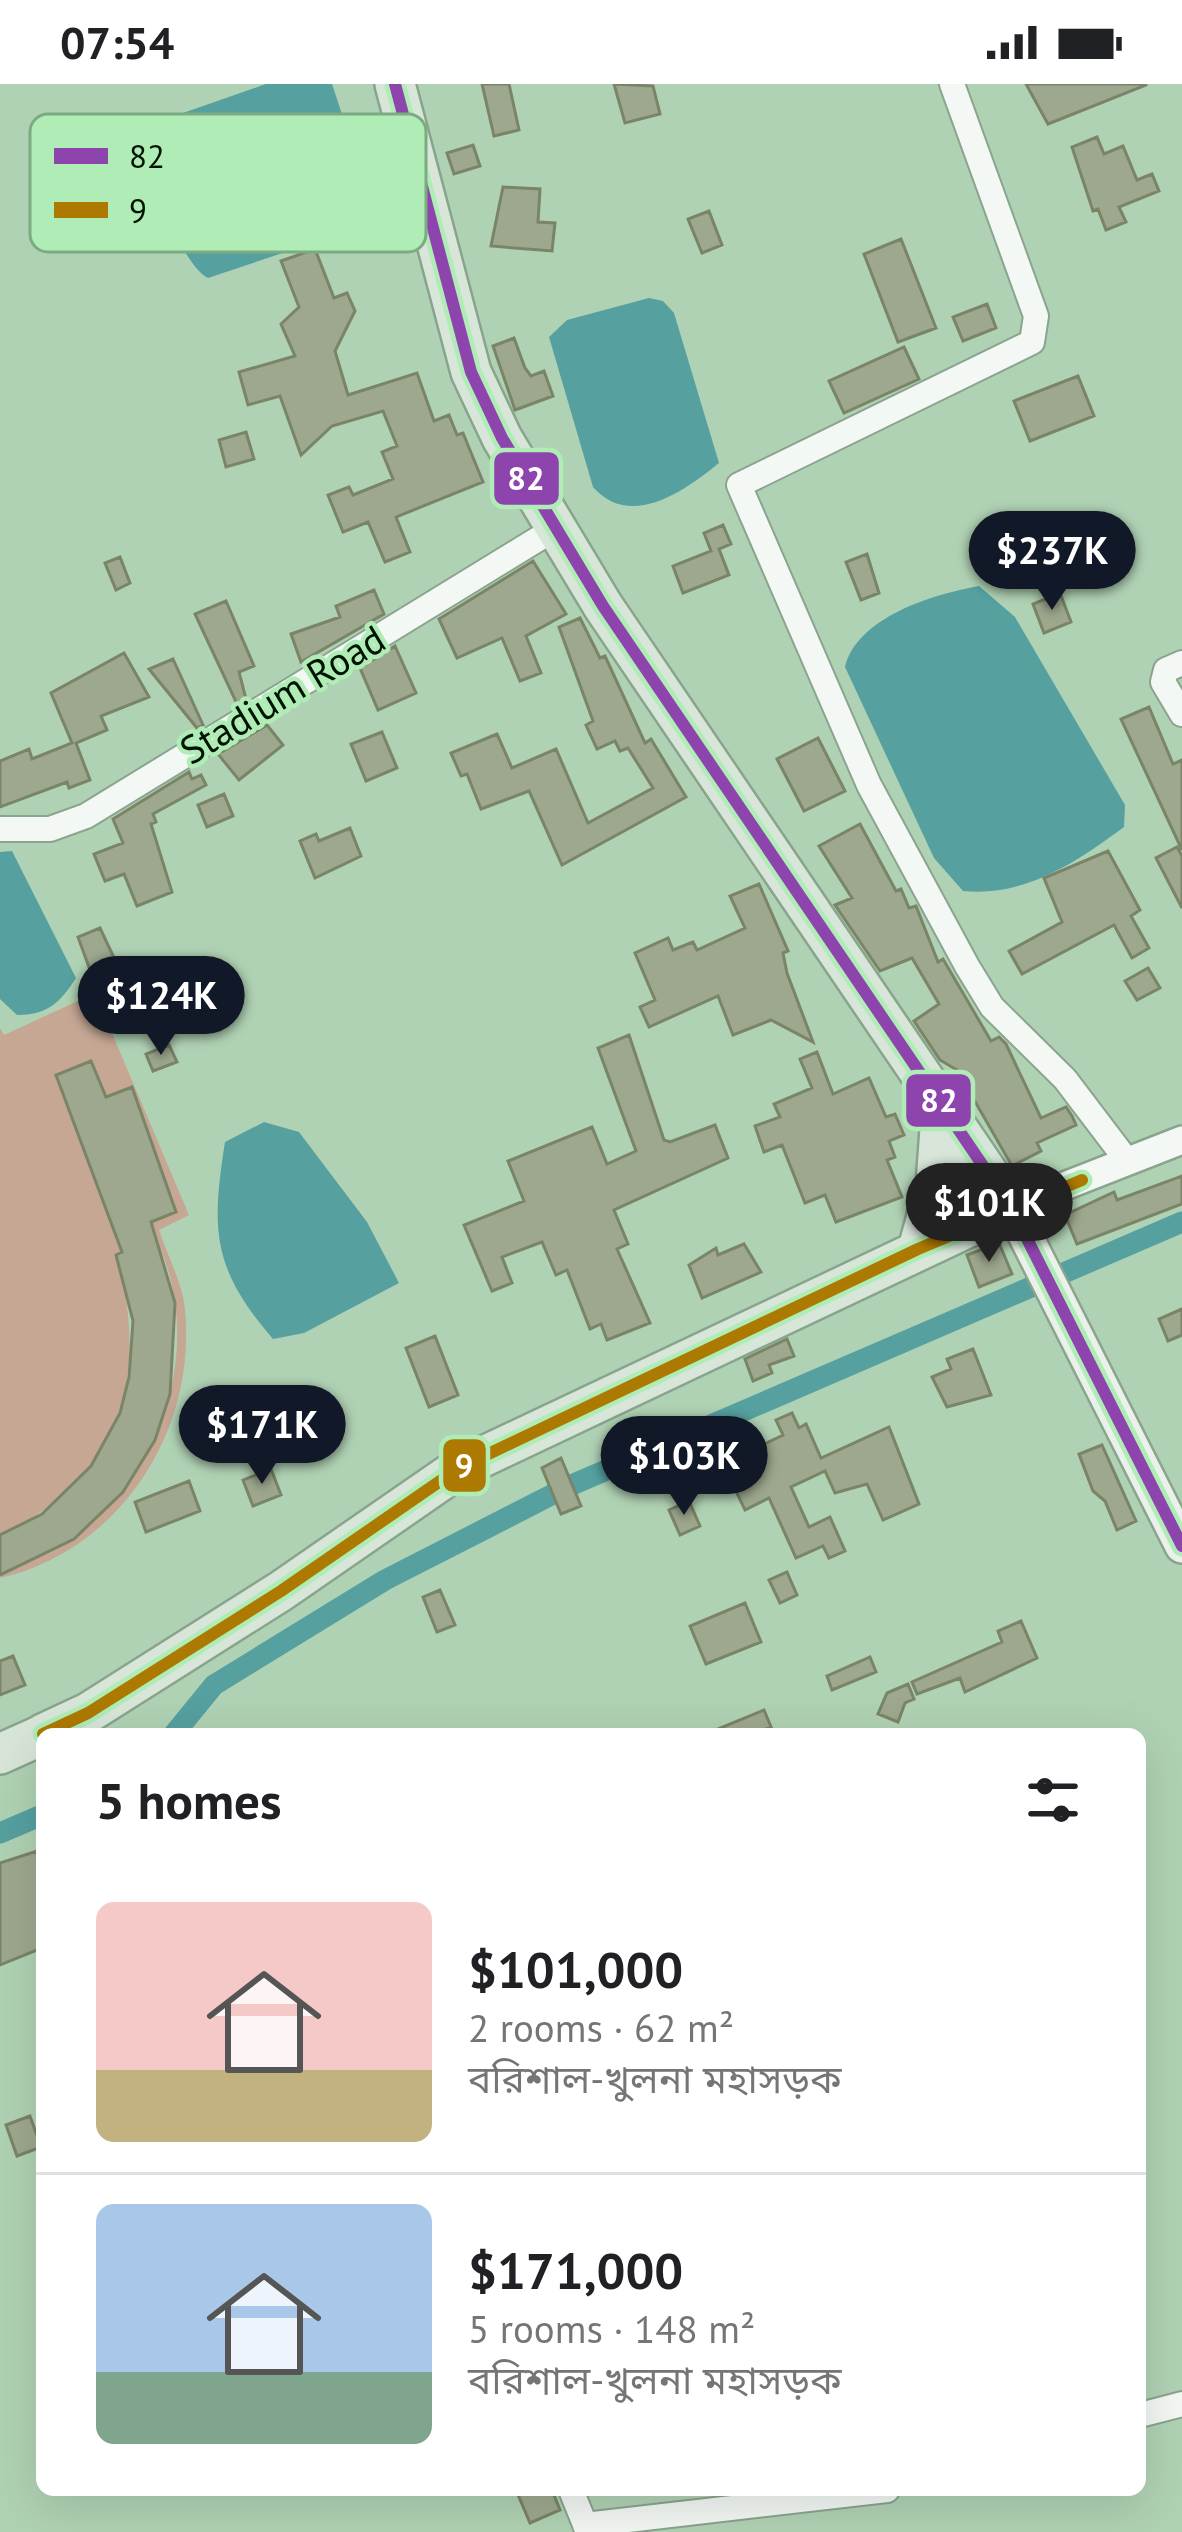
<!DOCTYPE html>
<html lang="en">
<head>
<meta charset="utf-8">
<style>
	:root { --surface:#fff; --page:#f6f6f6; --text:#202124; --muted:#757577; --line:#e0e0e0; --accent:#111827 }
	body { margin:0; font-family:"PT Sans","Noto Sans Bengali",sans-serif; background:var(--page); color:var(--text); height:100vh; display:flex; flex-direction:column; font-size:45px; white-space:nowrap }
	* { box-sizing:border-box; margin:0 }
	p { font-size:39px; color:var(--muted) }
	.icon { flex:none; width:66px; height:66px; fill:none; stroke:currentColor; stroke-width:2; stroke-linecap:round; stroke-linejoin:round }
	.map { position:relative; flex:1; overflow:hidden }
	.side { position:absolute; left:36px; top:1644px; width:1110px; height:768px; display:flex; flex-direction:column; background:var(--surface); border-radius:18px; box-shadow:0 12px 48px #0002 }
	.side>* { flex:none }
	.price { position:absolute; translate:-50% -102px; padding:0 27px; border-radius:42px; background:var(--accent); color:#fff; font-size:39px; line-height:78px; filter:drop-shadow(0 3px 6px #0008) }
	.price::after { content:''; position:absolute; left:50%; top:72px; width:36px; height:27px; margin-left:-18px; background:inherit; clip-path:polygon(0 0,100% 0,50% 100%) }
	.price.active { background:#222; color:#fff }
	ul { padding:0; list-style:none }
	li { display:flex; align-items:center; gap:36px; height:300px; padding:0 60px }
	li+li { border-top:3px solid var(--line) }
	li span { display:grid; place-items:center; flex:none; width:336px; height:240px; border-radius:18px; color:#555 }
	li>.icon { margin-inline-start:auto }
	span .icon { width:144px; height:144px; fill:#fffc; stroke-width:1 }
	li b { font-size:51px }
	h2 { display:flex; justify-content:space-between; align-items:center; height:144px; padding:0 60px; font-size:51px }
	.status { display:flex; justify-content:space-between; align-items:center; height:84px; padding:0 60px; background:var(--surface); direction:ltr }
	.status svg { height:33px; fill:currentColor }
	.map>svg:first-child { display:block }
	.green { fill:#c5a794; fill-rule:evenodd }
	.water { fill:#56a0a0 }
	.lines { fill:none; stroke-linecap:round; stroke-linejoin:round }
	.canal { stroke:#56a0a0; stroke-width:21 }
	.building { fill:#9ea88e; stroke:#7a8466; stroke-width:3 }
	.minor-casing { stroke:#8ba48e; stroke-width:28 }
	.tertiary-casing { stroke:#8ba48e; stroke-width:32 }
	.secondary-casing { stroke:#8ba48e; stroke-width:38 }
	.trunk-casing { stroke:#88a48c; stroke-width:44 }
	.minor { stroke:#f3f8f4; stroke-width:24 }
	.tertiary { stroke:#f3f8f4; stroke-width:27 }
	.secondary { stroke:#e9f1ea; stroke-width:33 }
	.trunk { stroke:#d8e6da; stroke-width:39 }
	.bus-1-casing { stroke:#b0ecb6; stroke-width:21 }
	.bus-2-casing { stroke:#b0ecb6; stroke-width:21 }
	.bus-1 { stroke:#8e44ad; stroke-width:12 }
	.bus-2 { stroke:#ad7a01; stroke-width:12 }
	.labels { text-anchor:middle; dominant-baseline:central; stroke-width:9; stroke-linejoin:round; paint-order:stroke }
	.street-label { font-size:39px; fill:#001303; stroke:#b0ecb6 }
	.key { fill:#b0ecb6; stroke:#7bab80; stroke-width:3 }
	.key-label { font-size:33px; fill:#001303 }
	.line-badge { stroke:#b0ecb6; stroke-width:4.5 }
	.badge-label { font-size:33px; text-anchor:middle; font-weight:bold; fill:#fff }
</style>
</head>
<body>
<div class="status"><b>07:54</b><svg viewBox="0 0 49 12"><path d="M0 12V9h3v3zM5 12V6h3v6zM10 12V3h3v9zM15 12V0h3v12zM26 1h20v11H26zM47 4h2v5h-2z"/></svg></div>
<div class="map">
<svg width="1182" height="2448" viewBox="0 0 1182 2448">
	<rect width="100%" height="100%" fill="#b0d2b4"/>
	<path class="green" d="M95,909L189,1131L159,1146C167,1171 183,1200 185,1226C197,1348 119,1467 0,1494C17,1476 57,1467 80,1449C167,1381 204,1256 156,1155L116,1171C151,1292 120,1395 0,1451V944L4,951ZM90,977L114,1032L57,991ZM144,1041L176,1128L115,1151L83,1063Z"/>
	<path class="water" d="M266,0H332L369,112V140L208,194C182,182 138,74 140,44Z
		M649,214L663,217L674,229L719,379C682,409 630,445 593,403L549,253L567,236Z
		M979,502L1015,533L1125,721L1124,743C1075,779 1025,813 963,807L934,774L845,583C857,533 934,510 979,502Z
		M12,767L76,894C60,919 47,931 17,931L0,915V768Z
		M264,1038L299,1048L367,1138L399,1199L304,1249L273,1255C212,1184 211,1147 225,1058Z"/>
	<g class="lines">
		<path class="canal" d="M174,1650L214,1601L385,1496L567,1403L1182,1138
			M0,1749L42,1731"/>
	</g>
	<path class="building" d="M482,0H509L519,46L494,52Z
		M614,0L653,2L660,30L625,39Z
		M1026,0H1146V1L1048,40Z
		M1097,53L1104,70L1123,62L1137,96L1152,90L1159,107L1119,123L1126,138L1106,146L1098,125L1093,127L1072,63Z
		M473,61L480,82L454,90L447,69Z
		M503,103L540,105L538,138L555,139L552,167L491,162Z
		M709,127L722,161L702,169L688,135Z
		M901,155L936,244L898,258L864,170Z
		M315,165L334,214L347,209L355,227L335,267L348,311L417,289L434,337L449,331L457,351L463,349L483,398L396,433L410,468L385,478L368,438L343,448L328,411L349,403L353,411L393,395L382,368L397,362L383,327L332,342L301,371L280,312L248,321L239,288L295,272L281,240L299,223L281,177Z
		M987,220L996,244L963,257L953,233Z
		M514,254L525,284L531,292L544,287L553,312L515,326L493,262Z
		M904,263L919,295L844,329L829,297Z
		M1078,292L1094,332L1030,357L1014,317Z
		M246,348L254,375L226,383L219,356Z
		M723,441L731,460L719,465L729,491L683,509L673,482L711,467L704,449Z
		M867,470L879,509L861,516L846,478Z
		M120,473L130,499L116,506L105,479Z
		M533,477L566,530L526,552L541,589L520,597L502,554L457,574L439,535Z
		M374,506L384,530L301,578L291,550L340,533L336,522Z
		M1060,509L1071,538L1044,549L1033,520Z
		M226,517L254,582L239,588L246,615L237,620L195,530Z
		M580,534L600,574L605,572L645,659L651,655L686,713L562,781L529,707L481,725L467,690L461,692L451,669L497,650L512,684L556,665L588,739L653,704L628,664L620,667L615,657L597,665L586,641L593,637L559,543Z
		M395,562L416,609L378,626L360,584Z
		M124,569L149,613L101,632L107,646L76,659L90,696L69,704L67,698L0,723V677L29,665L32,675L72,659L51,609Z
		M173,575L203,641L197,644L149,585Z
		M1149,623L1173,680L1182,676V766L1121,635Z
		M267,641L283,661L239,696L218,670Z
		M382,648L397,684L366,697L351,660Z
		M818,654L845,707L804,727L777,675Z
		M189,688L192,695L201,691L206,701L153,730L156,738L151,740L172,808L137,822L124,790L105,797L94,770L123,759L113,735Z
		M224,710L233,732L207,743L198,721Z
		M860,740L896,807L901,805L909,824L916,822L938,878L943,875L991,957L999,953L1006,960L1041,1034L1066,1023L1072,1032L1076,1041L1037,1059L1041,1067L1012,1082L957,986L940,976L914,937L939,920L912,874L880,887L835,821L852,814L819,762Z
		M350,744L361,772L315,794L300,757L316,750L319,757Z
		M1177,763L1182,772V824L1156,774Z
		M1108,767L1140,826L1131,832L1149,864L1132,874L1114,841L1022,890L1009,867L1062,838L1044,794Z
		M759,800L788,867L783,869L787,889L813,958L771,936L733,951L718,912L649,943L640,923L655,916L635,869L668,854L673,866L693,858L697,866L745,844L730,812Z
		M100,844L124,895L97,905L78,853Z
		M1148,884L1160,904L1137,916L1125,897Z
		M629,951L664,1056L670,1058L715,1041L728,1074L614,1126L628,1160L617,1165L650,1239L607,1256L601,1240L590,1245L567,1186L556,1191L542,1158L502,1173L512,1199L492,1207L464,1141L524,1117L508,1077L592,1043L607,1080L636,1067L598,964Z
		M169,961L177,978L153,987L146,970Z
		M817,968L833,1010L869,994L886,1033L895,1030L904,1051L889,1057L895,1073L887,1076L902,1113L836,1138L825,1111L805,1119L782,1061L764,1068L755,1042L780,1033L774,1020L812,1004L800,975Z
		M91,977L106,1013L132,1003L176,1128L151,1138L175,1219L170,1310L155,1356L123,1408L74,1455L0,1491V1451L42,1430L91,1382L120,1329L129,1293L133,1237L116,1171L122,1168L56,991Z
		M1182,1092V1120L1077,1160L1065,1131L1114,1108L1117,1116Z
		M999,1159L1012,1190L979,1203L967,1171Z
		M744,1160L761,1188L702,1214L689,1181L716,1164L718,1171Z
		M1182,1225V1251L1168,1257L1159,1235Z
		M435,1252L458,1311L429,1323L406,1264Z
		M787,1255L794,1272L769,1281L772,1289L753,1297L745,1275Z
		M973,1265L991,1311L947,1323L932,1293L951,1285L947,1275Z
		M792,1329L799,1344L806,1340L821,1374L889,1343L919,1420L883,1436L867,1400L835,1409L825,1387L791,1403L809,1443L830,1433L845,1467L829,1474L823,1462L796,1474L769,1414L745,1426L723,1380L783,1351L776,1336Z
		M1102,1361L1136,1437L1117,1446L1105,1417L1093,1407L1079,1370Z
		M561,1374L581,1422L561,1430L542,1384Z
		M271,1385L281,1411L253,1422L243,1396Z
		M189,1397L200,1427L146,1448L135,1418Z
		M689,1417L700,1442L680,1451L669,1426Z
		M787,1488L797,1511L780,1519L769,1496Z
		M440,1506L455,1541L437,1548L423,1513Z
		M745,1519L761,1558L706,1580L690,1542Z
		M1021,1537L1037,1574L965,1608L960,1594L917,1610L912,1598L1002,1558L998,1547Z
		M13,1572L25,1601L0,1611V1577Z
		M870,1573L876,1588L832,1606L827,1592Z
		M908,1600L914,1615L905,1619L898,1638L878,1630L887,1609Z
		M764,1626L771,1643L754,1650H706Z
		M37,1767L42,1864L0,1881V1779Z
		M30,2032L41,2063L17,2072L6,2041Z
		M516,2406H552L560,2426L530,2439Z"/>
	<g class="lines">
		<g class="minor-casing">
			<path id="minor" d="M952,0L1036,232L1032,258L739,401L869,701L967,882L992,923L1065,995L1128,1078
				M1182,579L1166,586L1163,598L1182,630
				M0,745H50L86,732L556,444
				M1140,2331L1182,2320
				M571,2406L588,2448
				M585,2441L887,2406"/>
		</g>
		<g class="tertiary-casing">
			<path id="tertiary" d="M1011,1123L1182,1056"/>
		</g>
		<g class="secondary-casing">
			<path id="secondary" d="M1011,1123L1182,1462"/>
		</g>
		<g class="trunk-casing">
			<path id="trunk" d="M918,1165L936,1100L942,1018
				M43,1650L88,1629L281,1507L459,1384L1011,1123L603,522L502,354L471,288L395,0
				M0,1670L42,1651"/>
		</g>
		<use href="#minor" class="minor"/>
		<use href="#tertiary" class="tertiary"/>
		<use href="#secondary" class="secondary"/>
		<use href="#trunk" class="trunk"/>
		<g class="bus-1-casing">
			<path id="bus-1" d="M395,0L471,288L502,354L603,522L1011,1123L1182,1462"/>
		</g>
		<g class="bus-2-casing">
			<path id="bus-2" d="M43,1650L88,1629L281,1507L459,1384L918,1165L1082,1096"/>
		</g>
		<use href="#bus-1" class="bus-1"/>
		<use href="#bus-2" class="bus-2"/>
	</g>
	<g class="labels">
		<g class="street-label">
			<text transform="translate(282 610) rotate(-31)">Stadium Road</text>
		</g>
	</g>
	<rect x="30" y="30" width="396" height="138" rx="18" class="key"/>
	<rect x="54" y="64" width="54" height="16" fill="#8e44ad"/>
	<rect x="54" y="118" width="54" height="16" fill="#ad7a01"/>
	<g class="key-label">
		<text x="129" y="84">82</text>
		<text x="129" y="138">9</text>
	</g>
	<g class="line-badge">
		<rect x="492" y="366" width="69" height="57" rx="12" fill="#8e44ad"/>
		<rect x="904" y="988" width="69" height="57" rx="12" fill="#8e44ad"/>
		<rect x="441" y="1353" width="47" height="57" rx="12" fill="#ad7a01"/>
	</g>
	<g class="badge-label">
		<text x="526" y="406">82</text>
		<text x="939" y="1028">82</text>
		<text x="464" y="1393">9</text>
	</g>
</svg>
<b class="price" style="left:1052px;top:529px">$237K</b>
<b class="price" style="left:161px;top:974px">$124K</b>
<b class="price active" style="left:989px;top:1181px">$101K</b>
<b class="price" style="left:262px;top:1403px">$171K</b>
<b class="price" style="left:684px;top:1434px">$103K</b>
<section class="side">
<h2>5 homes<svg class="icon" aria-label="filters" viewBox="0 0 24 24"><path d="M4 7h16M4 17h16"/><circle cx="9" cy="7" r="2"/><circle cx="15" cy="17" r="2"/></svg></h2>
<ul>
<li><span style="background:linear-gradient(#f6c9c9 70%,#c2b280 0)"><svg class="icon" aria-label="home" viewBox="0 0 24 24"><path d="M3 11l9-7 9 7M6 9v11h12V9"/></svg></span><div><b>$101,000</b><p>2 rooms · 62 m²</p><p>বরিশাল-খুলনা মহাসড়ক</p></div></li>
<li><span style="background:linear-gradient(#a9c7e8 70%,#7fa58c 0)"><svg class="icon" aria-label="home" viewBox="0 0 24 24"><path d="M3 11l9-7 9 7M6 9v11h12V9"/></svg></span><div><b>$171,000</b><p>5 rooms · 148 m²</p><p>বরিশাল-খুলনা মহাসড়ক</p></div></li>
</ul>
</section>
</div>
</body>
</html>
